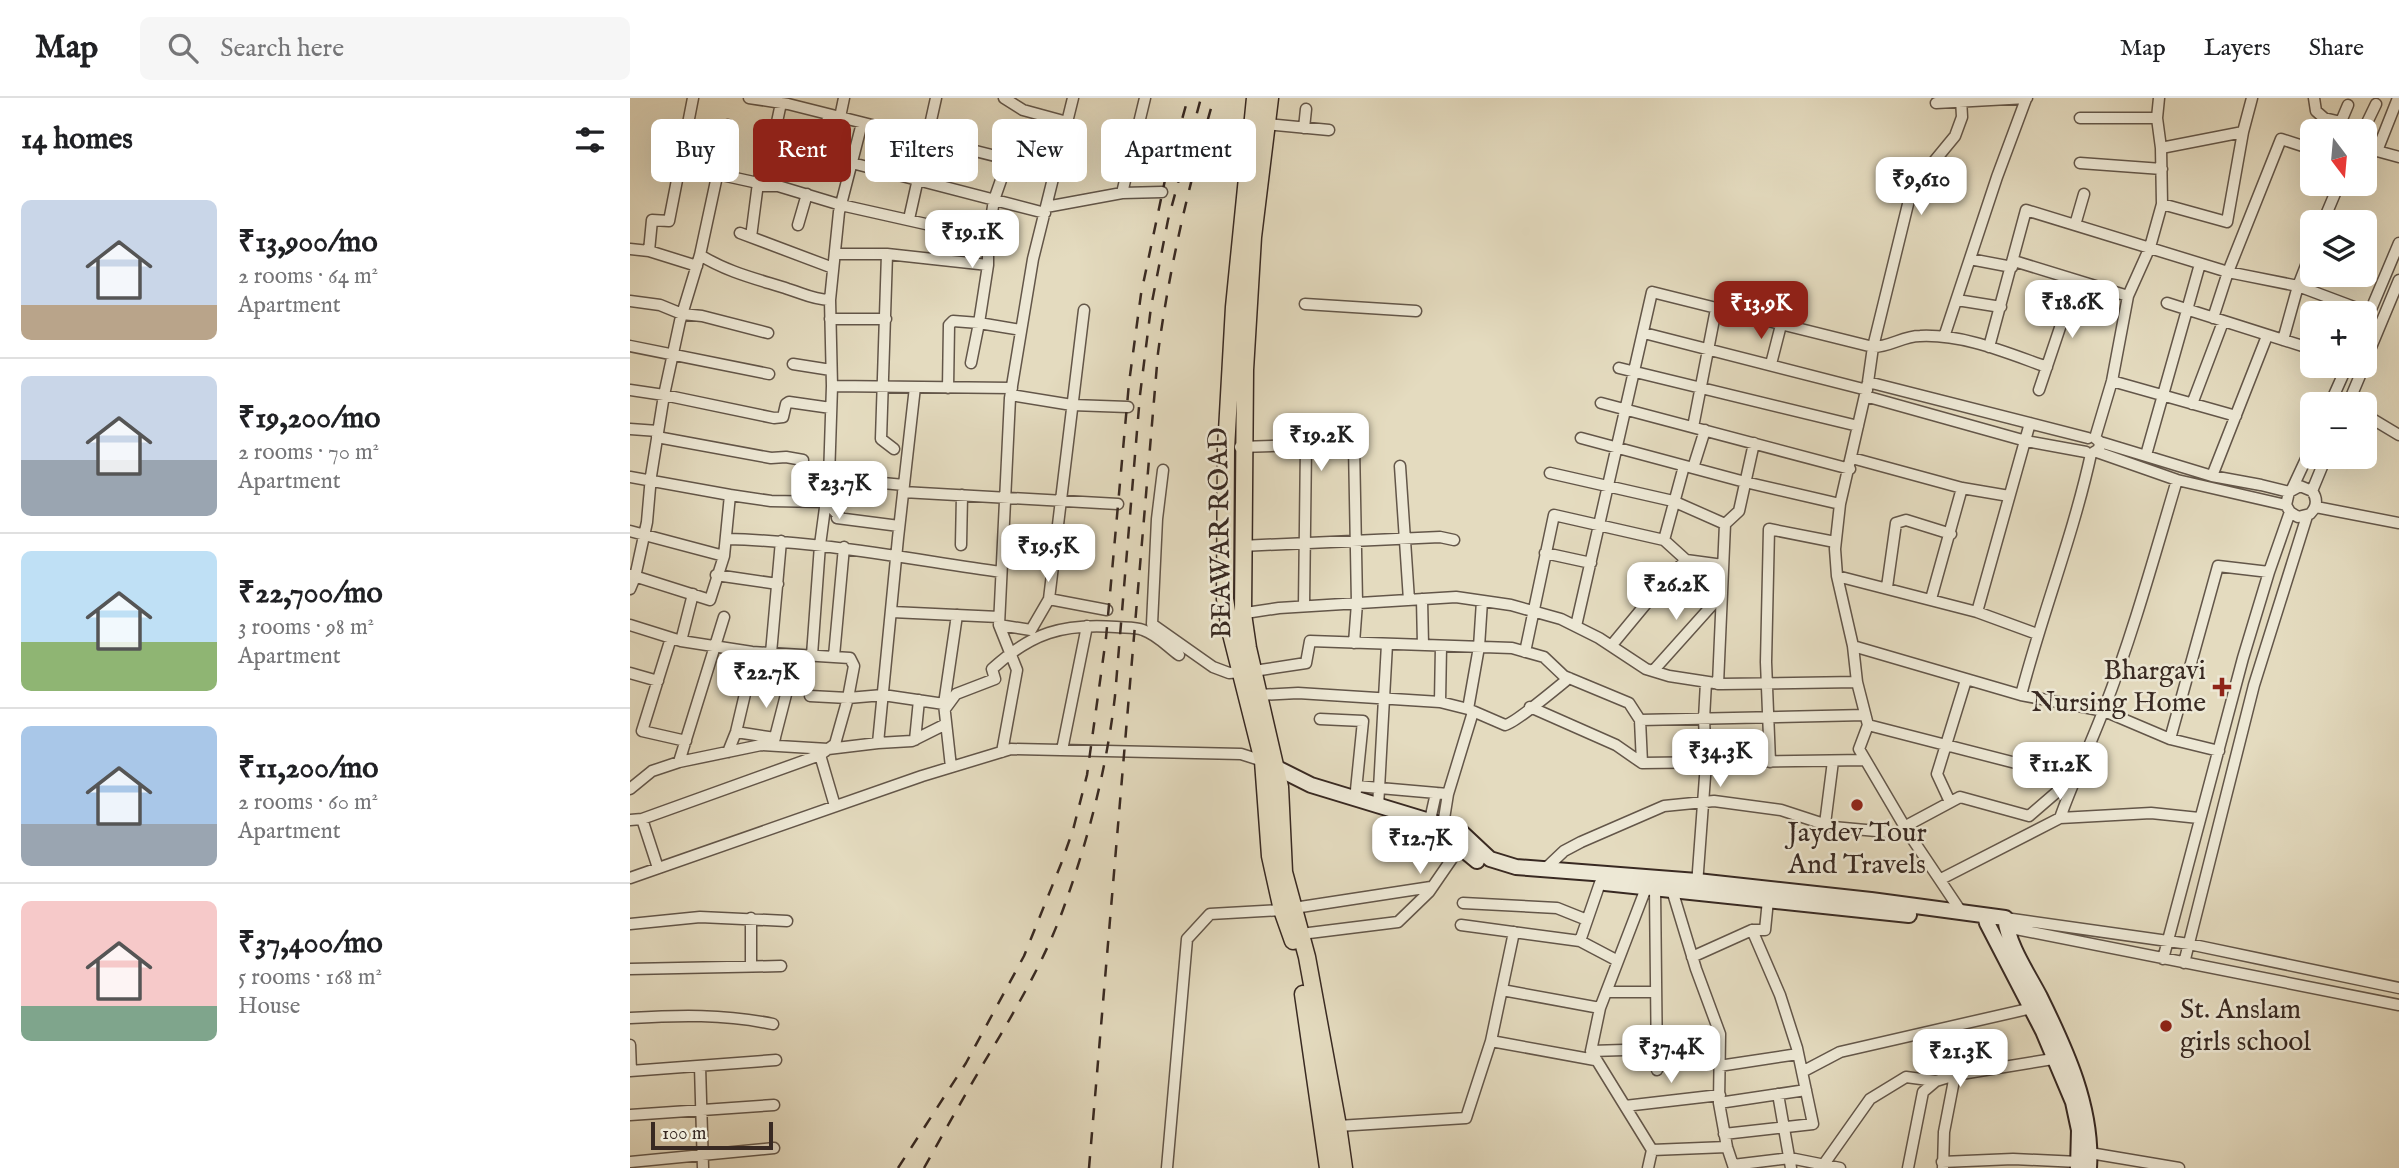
<!DOCTYPE html>
<html lang="en">
<head>
<meta charset="utf-8">
<style>
	:root { --surface:#fff; --page:#f6f6f6; --text:#202124; --muted:#757577; --line:#e0e0e0; --accent:#8f2418 }
	body { margin:0; font-family:"IM FELL English",serif; background:var(--page); color:var(--text); height:100vh; display:flex; flex-direction:column; font-size:26px; white-space:nowrap }
	* { box-sizing:border-box; margin:0 }
	p { font-size:23px; color:var(--muted) }
	.icon { flex:none; width:38px; height:38px; fill:none; stroke:currentColor; stroke-width:2; stroke-linecap:round; stroke-linejoin:round }
	.map { position:relative; flex:1; overflow:hidden }
	.drawer { display:flex; flex-direction:column; background:var(--surface); width:630px }
	.drawer>* { flex:none }
	.top-card { position:absolute; left:21px; top:21px; width:665px; height:63px; display:flex; gap:14px }
	.needle { width:46px; rotate:164deg }
	.buttons { position:absolute; left:1670px; top:21px; display:grid; gap:14px }
	.buttons a { display:grid; place-items:center; width:77px; height:77px; border-radius:10px; background:var(--surface); box-shadow:0 7px 28px #0002; font-size:35px }
	.scale { position:absolute; left:21px; bottom:18px; width:122px; box-sizing:border-box; padding-left:7px; border:4px solid #382922; border-top:0; font-size:19px; line-height:24px; white-space:nowrap; color:#382922; -webkit-text-stroke:5px #ede8d5; paint-order:stroke }
	.price { position:absolute; translate:-50% -60px; padding:0 16px; border-radius:14px; background:#fff; color:#222; font-size:23px; line-height:46px; filter:drop-shadow(0 2px 4px #0008) }
	.price::after { content:''; position:absolute; left:50%; top:42px; width:21px; height:16px; margin-left:-10px; background:inherit; clip-path:polygon(0 0,100% 0,50% 100%) }
	.price.current { background:var(--accent); color:#fff }
	ul { padding:0; list-style:none }
	li { display:flex; align-items:center; gap:21px; height:175px; padding:0 21px }
	li+li { border-top:2px solid var(--line) }
	li span { display:grid; place-items:center; flex:none; width:196px; height:140px; border-radius:10px; color:#555 }
	li>.icon { margin-inline-start:auto }
	span .icon { width:84px; height:84px; fill:#fffc; stroke-width:1 }
	li b { font-size:30px }
	h2 { display:flex; justify-content:space-between; align-items:center; height:84px; padding:0 21px; font-size:30px }
	.tag { padding:0 24px; border-radius:10px; background:var(--surface); box-shadow:0 7px 28px #0002; font-size:24px; line-height:63px }
	.tag.current { background:var(--accent); color:#fff }
	header { display:flex; align-items:center; gap:42px; box-sizing:border-box; height:98px; padding:0 35px; background:var(--surface); border-bottom:2px solid var(--line) }
	header strong { font-size:33px }
	nav { display:flex; gap:38px; margin-inline-start:auto; font-size:24px }
	.search { width:490px; height:63px; background:var(--page); display:flex; align-items:center; gap:18px; box-sizing:border-box; padding:0 24px; border-radius:10px; color:var(--muted); font-size:26px }
	main { display:flex; flex:1; min-height:0 }
	.map>svg:first-child { display:block }
	.lines { fill:none; stroke-linecap:round; stroke-linejoin:round }
	.street-casing { stroke:#635649; stroke-width:13 }
	.secondary-casing { stroke:#382922; stroke-width:18 }
	.primary-casing { stroke:#382922; stroke-width:19 }
	.street { stroke:#ede8d5; stroke-width:10 }
	.secondary { stroke:#ede8d5; stroke-width:14 }
	.primary { stroke:#e4dbbf; stroke-width:16 }
	.rail { stroke:#382922; stroke-width:2.5; stroke-dasharray:12 12; stroke-linecap:butt }
	.poi-dot { fill:#8f2418; stroke:#ede8d5; stroke-width:2.5 }
	.labels { text-anchor:middle; dominant-baseline:central; stroke-width:5; stroke-linejoin:round; paint-order:stroke }
	.street-label { font-size:28px; fill:#382922; stroke:#ede8d5 }
	.poi-label { font-size:28px; fill:#382922; stroke:#ede8d5; text-anchor:end }
</style>
</head>
<body>
<header>
<strong>Map</strong>
<div class="search"><svg class="icon" aria-label="search" viewBox="0 0 24 24"><circle cx="10" cy="10" r="6"/><path d="M15 15l6 6"/></svg>Search here</div>
<nav><a>Map</a><a>Layers</a><a>Share</a></nav>
</header>
<main>
<section class="drawer">
<h2>14 homes<svg class="icon" aria-label="filters" viewBox="0 0 24 24"><path d="M4 7h16M4 17h16"/><circle cx="9" cy="7" r="2"/><circle cx="15" cy="17" r="2"/></svg></h2>
<ul>
<li><span style="background:linear-gradient(#c9d6e8 75%,#b9a48a 0)"><svg class="icon" aria-label="home" viewBox="0 0 24 24"><path d="M3 11l9-7 9 7M6 9v11h12V9"/></svg></span><div><b>₹13,900/mo</b><p>2 rooms · 64 m²</p><p>Apartment</p></div></li>
<li><span style="background:linear-gradient(#c9d6e8 60%,#9aa5b1 0)"><svg class="icon" aria-label="home" viewBox="0 0 24 24"><path d="M3 11l9-7 9 7M6 9v11h12V9"/></svg></span><div><b>₹19,200/mo</b><p>2 rooms · 70 m²</p><p>Apartment</p></div></li>
<li><span style="background:linear-gradient(#bfe0f5 65%,#8fb573 0)"><svg class="icon" aria-label="home" viewBox="0 0 24 24"><path d="M3 11l9-7 9 7M6 9v11h12V9"/></svg></span><div><b>₹22,700/mo</b><p>3 rooms · 98 m²</p><p>Apartment</p></div></li>
<li><span style="background:linear-gradient(#a9c7e8 70%,#9aa5b1 0)"><svg class="icon" aria-label="home" viewBox="0 0 24 24"><path d="M3 11l9-7 9 7M6 9v11h12V9"/></svg></span><div><b>₹11,200/mo</b><p>2 rooms · 60 m²</p><p>Apartment</p></div></li>
<li><span style="background:linear-gradient(#f6c9c9 75%,#7fa58c 0)"><svg class="icon" aria-label="home" viewBox="0 0 24 24"><path d="M3 11l9-7 9 7M6 9v11h12V9"/></svg></span><div><b>₹37,400/mo</b><p>5 rooms · 168 m²</p><p>House</p></div></li>
</ul>
</section>
<div class="map">
<svg width="1769" height="1070" viewBox="0 0 1769 1070">
	<rect width="100%" height="100%" fill="#e4dbbf"/>
	<filter id="stains"><feTurbulence type="fractalNoise" baseFrequency=".00286" numOctaves="4"/><feColorMatrix values="0 0 0 0 .2 0 0 0 0 .09 0 0 0 0 .02 0 0 0 .5 -.17"/></filter>
	<radialGradient id="worn" r=".72"><stop offset=".6" stop-color="#630" stop-opacity="0"/><stop offset="1" stop-color="#630" stop-opacity=".3"/></radialGradient>
	<g class="lines">
		<g class="street-casing">
			<path id="street" d="M119,0L158,6L425,73
				M374,0L393,12L437,24
				M1331,0L1332,19L1325,38L1297,72L1279,102L1243,249L1238,284L1210,406L1205,451L1207,478L1223,548L1227,584L1238,627L1229,651L1279,736L1332,815
				M1684,0L1686,13L1694,20L1711,24
				M1306,5L1397,0
				M210,19L214,0
				M1450,20H1527
				M636,26L699,32
				M674,30L676,11
				M1707,33L1718,7
				M1733,33L1746,6
				M143,43L151,5
				M1531,50L1613,34
				M1734,52L1747,53L1769,59
				M1747,53L1768,0
				M187,56L199,17
				M378,62L364,102L358,140V167L349,225L391,232
				M1450,65L1532,71
				M87,76L128,85
				M128,88H148L211,107L358,140
				M492,95L515,0
				M1532,106L1597,124L1613,34L1622,0
				M416,109L492,95L532,94
				M279,121L306,0
				M1693,124L1709,86
				M168,127L177,96
				M1445,127L1454,96
				M110,135L203,170
				M121,139L128,85L138,41L222,65L415,115
				M0,151L19,153L67,168
				M19,153L22,122L39,123L63,0
				M205,156H257L358,167
				M257,156L251,341L264,351
				M70,157C97,174 127,181 158,191C175,196 181,201 200,202
				M1340,161L1382,169
				M1384,163L1498,198
				M1327,202L1371,209
				M0,203L30,207L52,216L72,218L138,235
				M1537,205L1682,251
				M675,206L786,213
				M1583,220L1598,174L1651,41L1682,51
				M200,221H256
				M1734,228L1769,145
				M1014,235L1237,292
				M1314,239L1367,79L1396,1
				M1653,242L1668,188L1682,152
				M0,248L139,276
				M1359,249L1396,112L1598,174L1668,188L1740,215
				M163,266L201,272
				M1141,266L1151,227
				M1734,266L1769,182
				M989,270L1228,328
				M1482,283L1606,318
				M1238,284L1458,340
				M202,288L382,290
				M318,290L319,227L323,223L349,225L341,265
				M0,292L34,297L144,320L153,319L156,306L159,304L201,310
				M1409,292L1446,182
				M381,297L442,307L498,309
				M1235,298L1396,343L1456,354
				M971,305L1220,371
				M1562,306L1593,224
				M1700,306L1717,268
				M1718,306L1734,268
				M1734,316L1769,337
				M1063,329L1086,211
				M0,331L28,333
				M27,339L141,360L156,359L173,362
				M951,340L1115,384L1210,406
				M1465,340L1482,283L1498,198L1520,149L1532,106L1531,50L1527,20L1529,0
				M1470,344L1582,378L1631,387L1659,394
				M724,348L727,505L724,545
				M610,349L676,347L674,508
				M1467,354L1547,382L1656,407L1660,414L1668,419L1680,416C1687,409 1688,401 1682,393L1670,388L1659,394L1656,407
				M1516,357L1570,166
				M1222,360L1332,390L1379,398
				M770,368L779,502
				M1063,370L1075,332
				M533,372L527,421L522,526L583,569L599,575L611,574
				M920,375L1043,403L1095,426
				M1582,378L1637,238
				M0,379L100,397L94,458L0,433
				M199,380L274,387
				M1662,391L1682,348
				M1682,393L1696,359
				M273,394L488,406
				M100,397L141,403L196,404L211,420
				M1686,409L1769,425
				M207,420L269,428
				M96,441C190,443 279,461 371,474
				M1034,442L1054,368
				M331,447L332,397
				M611,448L810,439L824,442
				M915,455L961,465
				M1,477L80,502L94,458
				M86,477L148,486
				M1207,478L1347,514L1407,536
				M1257,489L1266,425L1276,422L1321,436
				M0,491L5,479L17,424L21,378L34,297L50,223L70,157L98,27
				M419,501L454,212
				M792,501L793,547
				M1301,501L1332,390
				M262,514L369,519
				M1347,514L1400,325
				M609,516L649,510L826,499L881,507L931,521L969,540L1016,571L1039,578L1091,586L1227,584
				M0,527L51,543L122,554L220,560L224,568L218,600L205,646L190,657L12,721L0,722
				M369,527L401,532L419,501L477,512
				M946,528L1022,194L1243,249C1260,249 1273,238 1290,238C1334,236 1377,255 1417,269
				M41,540L12,633L56,643
				M51,543L63,496
				M981,548L1034,484L1056,462
				M1223,548L1391,597L1474,613L1540,641L1589,653
				M895,554L924,417L1034,442L1056,462L1093,467
				M141,555L151,443
				M182,557L190,447L199,380L202,288L200,202L209,114L232,25
				M204,558L214,449
				M624,573L676,565L680,543L882,550L914,559L934,578L999,605L1010,622L1012,665
				M1023,573L1092,496
				M0,575L28,583
				M1088,586L1095,426L1109,413L1124,345
				M629,597L668,595L810,604L838,611L875,627C884,626 928,589 939,580
				M1391,597C1412,516 1443,438 1461,356L1469,351L1470,344L1465,340
				M180,598L218,600L253,597L314,606
				M810,604L811,548
				M900,609L986,647L1012,665L1235,662
				M315,611L326,596L365,581L362,571C401,535 433,525 486,529C494,530 505,529 513,532C526,536 538,549 549,557
				M838,611L849,549L852,503
				M690,621L733,623L725,702
				M1010,622L1235,617
				M1238,627L1444,680
				M106,634L145,640
				M1540,641L1588,468L1639,474
				M285,642L289,602
				M248,645L268,440L285,289
				M143,647L159,585
				M432,652L457,528
				M98,654L106,634L119,579
				M372,654L387,572L369,527L380,300L403,161L443,0
				M190,657L205,708
				M49,664L131,647L198,651L248,645L282,643L316,626
				M1140,664L1136,564L1139,431L1205,444
				M321,669L314,606L327,517
				M727,688L818,696
				M0,691L22,673L49,664L94,519
				M1320,704L1307,676L1336,582
				M748,709L757,546
				M1430,720C1443,683 1460,648 1474,611C1503,536 1524,459 1547,382
				M12,721L28,770
				M800,722L806,695
				M1195,726L1203,663
				M813,727L818,696L843,614
				M1274,729L1330,699L1399,718L1443,680
				M915,771L934,753L951,744L1034,708L1084,703L1151,712L1203,729L1279,736
				M0,780L292,678L381,651L611,656L633,663
				M1311,781L1430,720L1521,715L1569,720
				M1067,787L1076,665L1074,621L1076,584
				M1016,790L970,910L961,953L1022,1052L1018,1070
				M1025,791L1027,972
				M1042,792L1066,871L1090,936L1089,1005L1097,1049L1104,1070
				M833,805L927,810L957,822
				M664,810L801,789
				M1375,820L1559,846L1769,890
				M0,826L70,819L157,823
				M831,827L950,843L988,863
				M1376,829L1769,907
				M1122,832H1135L1138,802
				M671,836L768,824L799,794L830,749
				M950,843L970,785
				M1062,859L1122,832L1150,897L1167,950L1183,1026L1094,1036
				M1533,861L1613,560L1639,474L1660,414
				M1554,865L1624,587L1677,418
				M121,868V820
				M0,871L151,868
				M872,892L970,910
				M978,894H1026
				M0,920C50,917 93,916 143,926
				M861,943L965,962
				M0,947L1,973
				M961,953L1027,951
				M70,968L73,1070
				M1089,968L1168,956
				M0,973L146,962
				M1172,974L1210,954L1402,910
				M1148,996L1161,1070
				M1089,1005L1176,992
				M995,1008L1090,997
				M0,1017L144,1007
				M708,1028L836,1020L861,943L884,834
				M1022,1052L1097,1049
				M1460,1055L1549,1070
				M0,1064L144,1050
				M1312,1064L1383,1061L1449,1064
				M1194,1066L1240,1001L1276,979L1306,983
				M1103,1067L1160,1060L1210,1070
				M537,1070L557,841L580,816L652,812
				M1278,1070L1293,994L1306,983L1325,977L1429,960
				M1313,1070L1314,1034L1325,977"/>
		</g>
		<g class="secondary-casing">
			<path id="secondary" d="M637,665L681,687L829,732L860,761L886,769L1067,783L1241,802L1375,820C1379,849 1397,874 1410,899C1436,952 1463,1010 1459,1070
				M820,729L830,749L847,763
				M975,785L1279,817
				M1355,818L1357,825L1413,933L1443,1004L1449,1032L1448,1070"/>
		</g>
		<g class="primary-casing">
			<path id="primary" d="M625,0L604,209L596,351L595,501L600,532L633,663L640,758L652,812L663,843
				M640,0L623,139L615,272L613,516L618,550L650,689L654,774L677,859L708,1028L714,1070
				M673,896L698,1070"/>
		</g>
		<use href="#street" class="street"/>
		<use href="#secondary" class="secondary"/>
		<use href="#primary" class="primary"/>
		<path class="rail" d="M268,1070L336,965L394,858L431,766L443,732L457,677L476,540L499,285L511,196L535,82L558,0
			M294,1070C313,1036 332,1002 352,968C383,916 415,863 435,806C459,739 477,668 485,598L510,297L521,209L538,122L571,0
			M459,1070L528,255C540,166 559,86 584,0"/>
	</g>
	<g class="poi-dot">
		<path d="M1588.5 578.5h7v7h7v7h-7v7h-7v-7h-7v-7h7z"/>
		<circle cx="1227" cy="707" r="7"/>
		<circle cx="1536" cy="928" r="7"/>
	</g>
	<g class="labels">
		<g class="street-label">
			<text transform="translate(591 435) rotate(-91)">BEAWAR ROAD</text>
		</g>
		<g class="poi-label">
			<text x="1576" y="573">Bhargavi<tspan x="1576" dy="32">Nursing Home</tspan></text>
			<text x="1227" y="735" text-anchor="middle">Jaydev Tour<tspan x="1227" dy="32">And Travels</tspan></text>
			<text x="1550" y="912" text-anchor="start">St. Anslam<tspan x="1550" dy="32">girls school</tspan></text>
		</g>
	</g>
	<rect width="100%" height="100%" filter="url(#stains)"/>
	<rect width="100%" height="100%" fill="url(#worn)"/>
</svg>
<div class="buttons">
<a><svg class="needle" viewBox="-14 -14 28 28"><path d="M0-13l5 13h-10z" fill="#e53935"/><path d="M0 13l5-13h-10z" fill="#757577"/></svg></a>
<a><svg class="icon" aria-label="layers" viewBox="0 0 24 24"><path d="M12 4l9 5-9 5-9-5zM3 14l9 5 9-5"/></svg></a>
<a>+</a>
<a>−</a>
</div>
<div class="scale">100 m</div>
<b class="price" style="left:1291px;top:119px">₹9,610</b>
<b class="price" style="left:342px;top:172px">₹19.1K</b>
<b class="price" style="left:1442px;top:242px">₹18.6K</b>
<b class="price current" style="left:1131px;top:243px">₹13.9K</b>
<b class="price" style="left:691px;top:375px">₹19.2K</b>
<b class="price" style="left:209px;top:423px">₹23.7K</b>
<b class="price" style="left:418px;top:486px">₹19.5K</b>
<b class="price" style="left:1046px;top:524px">₹26.2K</b>
<b class="price" style="left:136px;top:612px">₹22.7K</b>
<b class="price" style="left:1090px;top:691px">₹34.3K</b>
<b class="price" style="left:1430px;top:704px">₹11.2K</b>
<b class="price" style="left:790px;top:778px">₹12.7K</b>
<b class="price" style="left:1041px;top:987px">₹37.4K</b>
<b class="price" style="left:1330px;top:991px">₹21.3K</b>
<div class="top-card">
<a class="tag">Buy</a>
<a class="tag current">Rent</a>
<a class="tag">Filters</a>
<a class="tag">New</a>
<a class="tag">Apartment</a>
</div>
</div>
</main>
</body>
</html>
